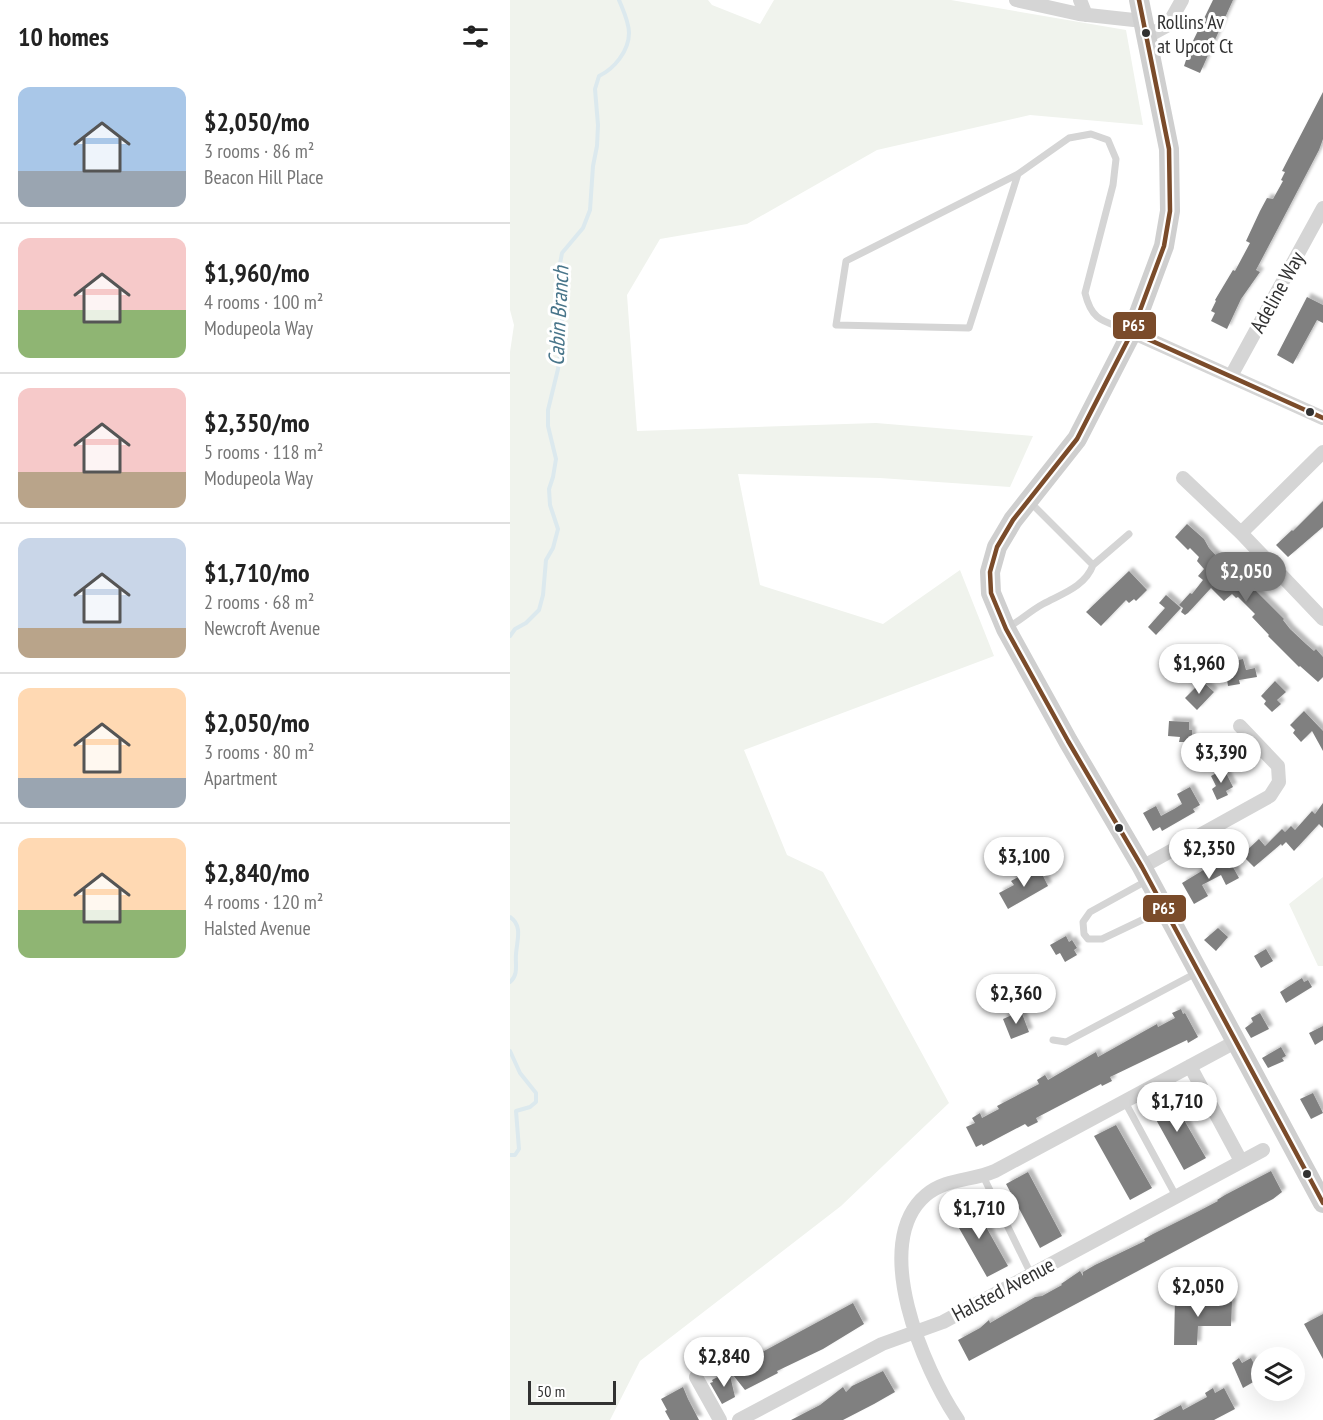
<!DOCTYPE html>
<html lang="en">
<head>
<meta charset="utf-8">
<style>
	:root { --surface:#fff; --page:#f6f6f6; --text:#222; --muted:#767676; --line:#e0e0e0; --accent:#797979 }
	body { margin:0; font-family:"PT Sans Narrow",sans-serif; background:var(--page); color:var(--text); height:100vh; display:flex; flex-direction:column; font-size:22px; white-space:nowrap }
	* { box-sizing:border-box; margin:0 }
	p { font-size:20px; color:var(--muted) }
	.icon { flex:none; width:33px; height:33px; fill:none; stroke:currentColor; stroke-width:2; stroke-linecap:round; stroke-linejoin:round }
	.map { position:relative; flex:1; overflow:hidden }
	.side { display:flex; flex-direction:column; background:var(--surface); width:510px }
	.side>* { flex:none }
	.controls { position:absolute; left:741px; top:1347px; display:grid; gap:12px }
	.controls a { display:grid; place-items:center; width:54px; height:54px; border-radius:50%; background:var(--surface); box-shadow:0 6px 24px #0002; font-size:30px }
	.scale { position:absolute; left:18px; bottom:15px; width:88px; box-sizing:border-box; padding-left:6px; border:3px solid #313131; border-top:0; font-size:16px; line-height:21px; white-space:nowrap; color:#313131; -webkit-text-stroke:4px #fff; paint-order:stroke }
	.price { position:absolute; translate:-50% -51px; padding:0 14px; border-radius:21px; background:#fff; color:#222; font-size:20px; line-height:39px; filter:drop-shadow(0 2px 3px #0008) }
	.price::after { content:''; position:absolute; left:50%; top:36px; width:18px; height:14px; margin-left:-9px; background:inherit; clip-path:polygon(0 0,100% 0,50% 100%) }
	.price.current { background:var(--accent); color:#fff }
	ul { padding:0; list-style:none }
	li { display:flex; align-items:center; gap:18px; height:150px; padding:0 18px }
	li+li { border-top:2px solid var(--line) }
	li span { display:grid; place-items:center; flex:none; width:168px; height:120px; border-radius:12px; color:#555 }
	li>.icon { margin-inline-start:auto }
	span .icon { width:72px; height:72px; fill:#fffc; stroke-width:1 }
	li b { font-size:26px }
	h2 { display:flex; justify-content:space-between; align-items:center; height:72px; padding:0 18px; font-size:26px }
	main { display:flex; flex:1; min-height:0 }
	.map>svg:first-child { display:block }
	.green { fill:#f0f3ed }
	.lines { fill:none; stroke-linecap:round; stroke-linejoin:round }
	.stream { stroke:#dce9ee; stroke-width:4 }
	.building { fill:#808080; filter:url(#shadow) }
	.lane { stroke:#d5d5d5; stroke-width:7 }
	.street { stroke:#d5d5d5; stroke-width:14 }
	.secondary { stroke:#cfcfcf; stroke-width:20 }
	.bus-1-casing { stroke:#fff; stroke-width:9 }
	.bus-1 { stroke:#7a4b2a; stroke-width:4.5 }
	.bus-dot { fill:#313131; stroke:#fff; stroke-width:2 }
	.labels { text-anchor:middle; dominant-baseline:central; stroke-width:6; stroke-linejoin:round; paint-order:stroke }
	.bus-label { font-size:20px; fill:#313131; stroke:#fff; text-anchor:start }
	.street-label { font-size:21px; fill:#313131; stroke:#fff }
	.water-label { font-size:22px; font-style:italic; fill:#48758a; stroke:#fff }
	.line-badge { stroke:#fff; stroke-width:2 }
	.badge-label { font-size:16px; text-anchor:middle; font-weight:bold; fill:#fff }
</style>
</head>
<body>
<main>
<section class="side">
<h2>10 homes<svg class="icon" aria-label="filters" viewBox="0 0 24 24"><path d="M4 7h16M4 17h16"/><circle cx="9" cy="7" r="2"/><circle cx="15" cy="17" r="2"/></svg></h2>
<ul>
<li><span style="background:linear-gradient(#a9c7e8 70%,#9aa5b1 0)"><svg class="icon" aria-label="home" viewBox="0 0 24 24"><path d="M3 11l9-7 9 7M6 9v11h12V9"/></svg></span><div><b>$2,050/mo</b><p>3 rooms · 86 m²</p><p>Beacon Hill Place</p></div></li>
<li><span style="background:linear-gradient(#f6c9c9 60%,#8fb573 0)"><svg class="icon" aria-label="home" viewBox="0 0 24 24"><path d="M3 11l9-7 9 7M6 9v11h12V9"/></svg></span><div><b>$1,960/mo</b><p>4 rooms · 100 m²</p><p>Modupeola Way</p></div></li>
<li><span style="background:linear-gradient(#f6c9c9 70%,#b9a48a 0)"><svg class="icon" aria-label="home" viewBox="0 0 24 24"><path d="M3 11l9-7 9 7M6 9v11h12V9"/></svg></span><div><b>$2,350/mo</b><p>5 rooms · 118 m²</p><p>Modupeola Way</p></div></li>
<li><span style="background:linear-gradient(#c9d6e8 75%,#b9a48a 0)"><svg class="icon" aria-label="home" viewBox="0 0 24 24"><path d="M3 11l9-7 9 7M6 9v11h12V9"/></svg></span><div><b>$1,710/mo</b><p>2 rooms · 68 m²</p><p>Newcroft Avenue</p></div></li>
<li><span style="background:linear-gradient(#ffd9b3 75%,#9aa5b1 0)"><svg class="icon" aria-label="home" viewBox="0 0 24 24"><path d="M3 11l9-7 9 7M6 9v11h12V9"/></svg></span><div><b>$2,050/mo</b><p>3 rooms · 80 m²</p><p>Apartment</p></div></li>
<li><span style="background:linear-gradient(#ffd9b3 60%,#8fb573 0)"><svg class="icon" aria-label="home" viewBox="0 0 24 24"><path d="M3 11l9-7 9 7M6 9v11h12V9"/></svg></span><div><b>$2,840/mo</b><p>4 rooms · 120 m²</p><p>Halsted Avenue</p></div></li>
</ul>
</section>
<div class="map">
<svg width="813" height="1420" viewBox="0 0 813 1420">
	<defs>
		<filter id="shadow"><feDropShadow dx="4" dy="-4" stdDeviation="1.5" flood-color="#0004"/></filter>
	</defs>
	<rect width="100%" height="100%" fill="#fff"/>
	<path class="green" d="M0,0H198L202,5L250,24L264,0H441L616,30L633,125L520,115L367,150L237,224L150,239L117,295L127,431L366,423L523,436L500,487L370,478L228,474L250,585L373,624L450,570L484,656L234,750L277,855L313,872L439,1103L331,1206L130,1361L100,1420H0V352L4,325L0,310Z
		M813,877V966H808L779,904Z"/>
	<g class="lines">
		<path class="stream" d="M0,636L5,629L16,623L29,610L33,595L36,560L43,548L48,529L40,505L39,489L43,477L46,459L38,426V410L48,369L51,346L53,293L49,269L52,253L73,228L80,210L83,166L87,146L88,125L85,89L89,76C104,69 119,51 119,33C119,22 113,10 109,0
			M0,917C13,926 7,940 6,954C5,965 9,974 0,982
			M0,1051L10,1073L26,1093V1102L20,1107L6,1111L9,1149L5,1155H0"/>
	</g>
	<path class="building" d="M703,0H723L690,73L674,66L681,45Z
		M813,92V139L809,150L746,270L750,272L731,299L717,329L701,321L705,313L701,311L706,301L705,300L723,270L725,271L740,243L736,241L750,211L757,198L763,199L773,181L771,180L775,172L772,171Z
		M797,297L813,305V323L807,320L783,364L767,355Z
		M813,501V527L778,557L766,545L782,530L783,531Z
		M677,524L694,539L699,548L714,564L723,571L724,569L774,619L773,620L780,629L796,644L804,651L806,649L813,657V677L808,682L790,666L789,667L758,636L759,635L742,617L745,614L728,597L726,598L722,594L714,601L701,588L678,613L675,615L671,612L673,608L669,605L680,593L682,594L693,580L688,576L694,569L687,561L689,557L680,548L678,550L665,537Z
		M619,571L637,590L626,601L624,599L619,603L616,600L591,626L576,612Z
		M656,595L671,608L646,635L638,627L655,608L649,603Z
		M733,659L736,670L745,668L747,677L729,680L730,684L718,686L716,673L721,672L719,662Z
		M692,681L704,692L687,710L675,698Z
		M765,681L776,692L767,700L771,704L762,712L754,704L756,701L751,696Z
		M794,711L813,731V751L802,731L791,742L783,733L785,730L780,725Z
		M659,721L679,722V730H682V742H669L670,737L658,736Z
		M714,769L723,787L716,791L718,795L707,800L702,789L706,786L701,776Z
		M680,787L690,805L683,809L685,812L652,831L650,827L643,831L633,813L646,806L651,816L664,809L672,804L667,794Z
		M813,803V828L809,824L784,851L776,842L772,846L771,844L744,867L734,857L736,856L735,852L749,839L755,846L772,829L775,832L781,826L785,830L802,811L805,814Z
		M710,860L712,864L719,860L729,878L716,885L711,875L692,885L698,896L684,904L672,883Z
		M528,866L538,886L498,909L489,893L504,885L501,881Z
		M708,928L718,937L706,951L694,940Z
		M556,936L559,942L562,940L567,948L564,950L567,955L555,962L550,953L546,955L540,945Z
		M756,949L763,961L751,968L744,956Z
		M792,978L794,982L798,980L802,987L776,1003L770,992Z
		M671,1009L673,1014L675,1013L688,1037L678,1043L677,1040L600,1077L602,1081L592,1086L591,1084L526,1118L528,1122L518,1127L515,1124L473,1146L472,1144L466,1147L456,1127L465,1123L462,1118L470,1113L472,1118L489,1109L487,1106L529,1084L527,1080L535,1075L538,1080L586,1052L588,1057L647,1024L648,1027L665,1018L662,1013Z
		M511,1011L519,1032L501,1039L493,1019Z
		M750,1013L759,1029L741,1038L735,1028L743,1022L741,1018Z
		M813,1026V1040L805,1045L799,1033Z
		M771,1047L776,1056L772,1058L774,1061L758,1068L752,1058Z
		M803,1093L813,1113L801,1119L790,1099Z
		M660,1096L696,1158L674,1170L639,1107Z
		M606,1125L642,1188L620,1200L584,1136Z
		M761,1171L772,1192L763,1199L459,1361L448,1340L470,1328L479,1320L480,1323L525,1297L532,1296L552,1285L551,1284L570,1271L573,1276V1272L585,1265L635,1241L634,1239L643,1234L689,1211L708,1201L707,1200L715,1195Z
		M518,1172L552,1236L530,1248L496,1184Z
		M462,1202L498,1266L477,1277L441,1214Z
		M665,1297L688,1298V1301L722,1302L721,1326H688L687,1345H664Z
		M343,1303L354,1324L313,1349L267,1371L268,1373L235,1390L219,1370Z
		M813,1314V1359L794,1324Z
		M729,1358L732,1363L741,1358L750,1376L745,1379V1381L733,1388L722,1363Z
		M219,1371L225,1397L212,1404L200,1383L203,1382L202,1380Z
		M373,1371L385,1392L364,1404L333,1420H281L310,1405L333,1387L336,1392L342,1386Z
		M173,1387L178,1399L189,1420H160L155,1411L157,1410L151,1399Z
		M703,1388L705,1393L714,1388L725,1409L704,1420H643L671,1405L673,1410L697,1397L695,1393Z"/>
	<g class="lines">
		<path class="lane" d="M508,174L336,261L326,325L459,328L508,174L559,138L581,134L598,140L606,159L603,185L575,293C582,322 594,321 620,331
			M521,503L583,565L619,534
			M497,628C510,621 520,611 533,604C551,594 575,587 583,565
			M638,880L580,912L573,922L574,934L578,939H592L653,910
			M543,1040L556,1042L688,972
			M615,1102L666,1196
			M473,1176L521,1274"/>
		<path class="street" d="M506,0L569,14L633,21
			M570,0L576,15
			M636,37L658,25L672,0
			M622,332L813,418
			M721,376L813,208
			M673,478L731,533L813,619
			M731,533L813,452
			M632,867L760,796L769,782L768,766L730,726
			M680,1066L731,1161
			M186,1377L210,1420
			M229,1420L372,1344L433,1322L753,1150
			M448,1420C414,1370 359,1243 416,1195C436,1178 462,1181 485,1171L725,1042"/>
		<path class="secondary" d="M629,0L659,149L660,211L654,246L622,332L567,439L503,520L487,547L480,572L481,593L496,629L558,741L632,867L813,1203"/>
		<g class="bus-1-casing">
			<path id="bus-1" d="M629,0L659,149L660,211L654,246L622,332L567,439L503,520L487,547L480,572L481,593L496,629L558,741L632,867L813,1203
				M622,332L813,418"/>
		</g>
		<use href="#bus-1" class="bus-1"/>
	</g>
	<g class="bus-dot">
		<circle cx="636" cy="33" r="5"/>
		<circle cx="800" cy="412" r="5"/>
		<circle cx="609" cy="828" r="5"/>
		<circle cx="797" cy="1174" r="5"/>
	</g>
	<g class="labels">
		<g class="bus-label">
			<text x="647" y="22">Rollins Av<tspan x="647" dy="24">at Upcot Ct</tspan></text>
		</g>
		<g class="street-label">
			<text transform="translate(767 292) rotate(-61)">Adeline Way</text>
			<text transform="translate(493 1289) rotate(-28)">Halsted Avenue</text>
		</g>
		<g class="water-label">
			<text transform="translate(48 316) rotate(-87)">Cabin Branch</text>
		</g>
	</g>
	<g class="line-badge">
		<rect x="602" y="311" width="45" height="29" rx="6" fill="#7a4b2a"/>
		<rect x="632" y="894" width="45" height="29" rx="6" fill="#7a4b2a"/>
	</g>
	<g class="badge-label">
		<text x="624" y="331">P65</text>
		<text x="654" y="914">P65</text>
	</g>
</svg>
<div class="controls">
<a><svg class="icon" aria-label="layers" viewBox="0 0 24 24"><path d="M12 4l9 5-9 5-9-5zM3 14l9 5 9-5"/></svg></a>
</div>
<div class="scale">50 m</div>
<b class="price current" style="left:736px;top:603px">$2,050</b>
<b class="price" style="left:689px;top:695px">$1,960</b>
<b class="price" style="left:711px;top:784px">$3,390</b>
<b class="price" style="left:699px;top:880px">$2,350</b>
<b class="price" style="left:514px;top:888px">$3,100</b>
<b class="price" style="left:506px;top:1025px">$2,360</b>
<b class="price" style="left:667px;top:1133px">$1,710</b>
<b class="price" style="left:469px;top:1240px">$1,710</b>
<b class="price" style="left:688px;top:1318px">$2,050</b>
<b class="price" style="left:214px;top:1388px">$2,840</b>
</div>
</main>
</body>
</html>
